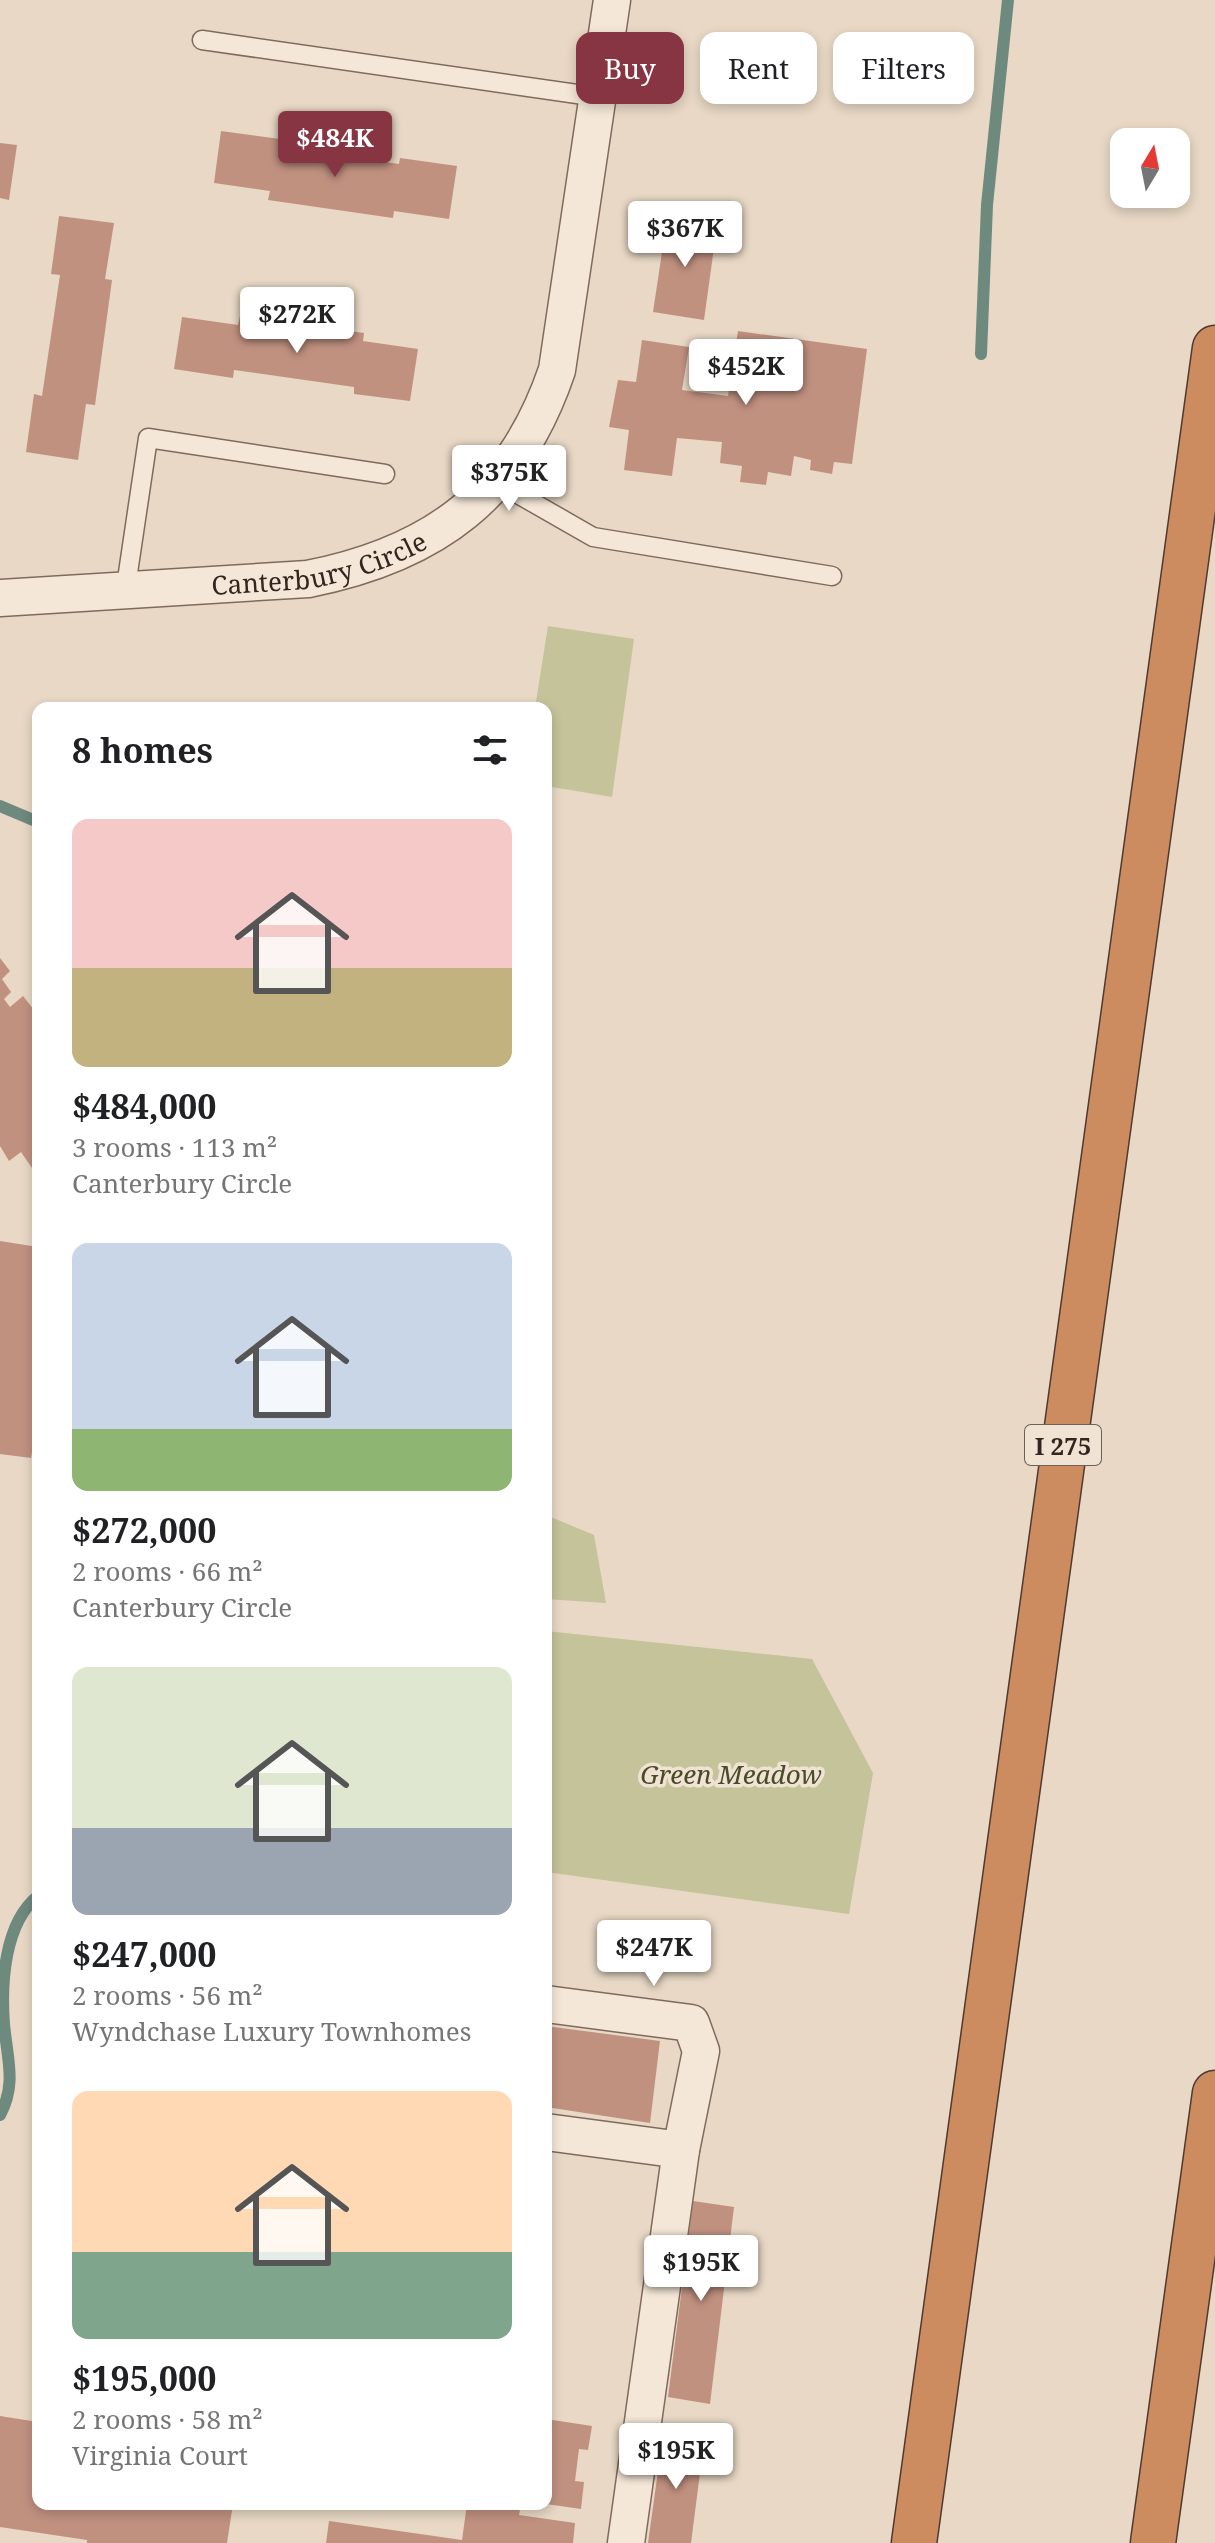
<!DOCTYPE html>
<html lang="en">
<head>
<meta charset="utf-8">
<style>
	:root { --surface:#fff; --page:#f6f6f6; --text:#202124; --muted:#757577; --accent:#883543 }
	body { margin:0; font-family:"Noto Serif",serif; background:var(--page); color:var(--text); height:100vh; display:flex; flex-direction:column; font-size:30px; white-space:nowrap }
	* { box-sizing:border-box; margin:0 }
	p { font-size:26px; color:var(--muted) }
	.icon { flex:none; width:44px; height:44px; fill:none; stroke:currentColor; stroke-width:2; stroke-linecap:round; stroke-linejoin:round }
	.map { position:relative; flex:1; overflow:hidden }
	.details { position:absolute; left:32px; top:702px; width:520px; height:1808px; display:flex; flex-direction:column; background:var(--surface); border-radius:16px; box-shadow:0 4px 12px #0003 }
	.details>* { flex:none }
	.banner { position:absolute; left:576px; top:32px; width:518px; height:72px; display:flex; gap:16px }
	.needle { width:52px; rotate:10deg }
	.controls { position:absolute; left:1110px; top:128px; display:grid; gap:16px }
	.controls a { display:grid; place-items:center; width:80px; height:80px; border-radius:16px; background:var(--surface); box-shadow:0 4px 12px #0003; font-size:40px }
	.price { position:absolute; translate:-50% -68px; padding:0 18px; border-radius:8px; background:#fff; color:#222; font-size:26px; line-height:52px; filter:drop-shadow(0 2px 4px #0008) }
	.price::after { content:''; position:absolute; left:50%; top:48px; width:24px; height:18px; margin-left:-12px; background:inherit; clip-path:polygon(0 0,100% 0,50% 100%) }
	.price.current { background:var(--accent); color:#fff }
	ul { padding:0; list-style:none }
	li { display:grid; align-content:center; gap:16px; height:424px; padding:0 40px }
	li span { display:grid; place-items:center; height:248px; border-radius:16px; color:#555 }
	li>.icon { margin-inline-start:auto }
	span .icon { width:144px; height:144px; fill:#fffc; stroke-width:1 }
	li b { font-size:34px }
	h2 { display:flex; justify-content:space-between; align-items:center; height:96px; padding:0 40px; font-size:34px }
	.tag { padding:0 28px; border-radius:16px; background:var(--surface); box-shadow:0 4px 12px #0003; font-size:28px; line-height:72px }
	.tag.current { background:var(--accent); color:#fff }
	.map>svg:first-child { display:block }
	.green { fill:#c4c39a }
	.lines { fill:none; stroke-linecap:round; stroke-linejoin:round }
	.stream { stroke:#6e897e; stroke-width:12 }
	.building { fill:#c19180 }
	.service-casing { stroke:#806a5d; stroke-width:21 }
	.minor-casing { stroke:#806a5d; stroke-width:39 }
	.motorway-casing { stroke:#4f3a31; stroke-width:47 }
	.service { stroke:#f4e7d7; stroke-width:18 }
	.minor { stroke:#f4e7d7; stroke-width:36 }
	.motorway { stroke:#cc8c60; stroke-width:44 }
	.labels { text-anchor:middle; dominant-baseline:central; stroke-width:7; stroke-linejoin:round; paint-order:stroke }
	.shield { fill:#f0e3d4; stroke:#6c5f55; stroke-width:2 }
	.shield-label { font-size:24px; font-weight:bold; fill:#33261f }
	.street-label { font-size:26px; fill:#33261f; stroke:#f0e3d4 }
	.park-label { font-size:26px; font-style:italic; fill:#494c29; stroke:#f0e3d4 }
</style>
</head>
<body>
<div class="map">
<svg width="1215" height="2543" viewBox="0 0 1215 2543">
	<rect width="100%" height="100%" fill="#e8d8c5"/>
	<path class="green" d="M548,626L634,639L612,797L546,786V708H535Z
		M546,1515L594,1535L606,1603L546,1599Z
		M546,1631L812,1659L873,1773L849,1914L546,1872Z"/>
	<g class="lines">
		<path class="stream" d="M981,354L987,205L1008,0
			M0,806L38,822
			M0,2115C17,2084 7,2058 4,2024C1,1984 4,1923 38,1896"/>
	</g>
	<path class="building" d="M221,131L280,139L279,147L399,164L400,158L457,166L449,219L394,211L393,218L268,200L270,191L214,183Z
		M0,143L17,145L9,200L0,198Z
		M59,216L114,223L105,279L112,280L95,405L86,404L78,460L26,452L34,394L42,396L60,275L51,274Z
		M667,219L717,226L704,320L653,312Z
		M240,316L364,333L363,341L418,349L410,401L354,394V387L234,370L233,378L174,369L182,317L238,325Z
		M738,331L867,349L852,464L834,462L832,474L810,470L811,460L794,456L791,476L768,472L766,485L740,482L742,466L720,463L722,442L677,438L672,476L624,470L629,430L609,427L618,380L636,382L642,340L689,347L682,390L728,396Z
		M0,958L10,971L2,979L11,992L4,999L10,1007L23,996L38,1015V1163L32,1168L21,1152L9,1161L0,1146Z
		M0,1241L38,1247V1440H34L31,1458L0,1454Z
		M546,2026L660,2041L650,2123L546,2107Z
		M693,2201L734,2207L710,2404L668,2397Z
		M0,2416L38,2422V2504H233L227,2543H87V2540L0,2527Z
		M546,2419L592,2426L588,2450L579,2449L575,2481L584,2482L581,2509L546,2504Z
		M663,2435L704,2442L691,2543H648Z
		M467,2504H521L519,2515L575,2523L573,2543H326L329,2521L462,2540Z"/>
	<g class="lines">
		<g class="service-casing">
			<path id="service" d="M202,40L598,97
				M497,482L593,537L832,576
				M125,593L148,438L385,474"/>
		</g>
		<g class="minor-casing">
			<g id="minor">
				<path id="s1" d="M0,598L308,579C435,554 515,494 557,370L612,0"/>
				<path d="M546,2004L691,2023L701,2051L681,2150L626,2543"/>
				<path d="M546,2132L681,2150"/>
			</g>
		</g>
		<g class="motorway-casing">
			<path id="motorway" d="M914,2543L1215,348
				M1153,2543L1215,2093"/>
		</g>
		<use href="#service" class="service"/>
		<use href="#minor" class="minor"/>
		<use href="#motorway" class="motorway"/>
	</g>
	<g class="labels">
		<rect class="shield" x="1025" y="1425" width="76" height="40" rx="6"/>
		<g class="shield-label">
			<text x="1063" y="1445">I 275</text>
		</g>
		<g class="street-label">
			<text stroke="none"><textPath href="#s1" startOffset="322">Canterbury Circle</textPath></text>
		</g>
		<g class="park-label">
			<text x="731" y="1774">Green Meadow</text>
		</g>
	</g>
</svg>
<div class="controls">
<a><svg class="needle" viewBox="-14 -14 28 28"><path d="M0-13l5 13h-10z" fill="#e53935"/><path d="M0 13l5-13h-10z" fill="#757577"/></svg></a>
</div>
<b class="price current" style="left:335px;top:179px">$484K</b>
<b class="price" style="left:685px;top:269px">$367K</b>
<b class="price" style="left:297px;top:355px">$272K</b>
<b class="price" style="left:746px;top:407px">$452K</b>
<b class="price" style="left:509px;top:513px">$375K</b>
<b class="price" style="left:654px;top:1988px">$247K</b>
<b class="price" style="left:701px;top:2303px">$195K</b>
<b class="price" style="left:676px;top:2491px">$195K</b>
<div class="banner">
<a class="tag current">Buy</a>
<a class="tag">Rent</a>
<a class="tag">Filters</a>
</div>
<section class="details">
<h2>8 homes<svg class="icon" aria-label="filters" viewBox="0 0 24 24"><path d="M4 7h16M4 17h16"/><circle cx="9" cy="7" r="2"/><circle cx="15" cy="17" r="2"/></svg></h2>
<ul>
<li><span style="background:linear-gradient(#f6c9c9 60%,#c2b280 0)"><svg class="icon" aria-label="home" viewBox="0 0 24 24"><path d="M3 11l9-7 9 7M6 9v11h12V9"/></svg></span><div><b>$484,000</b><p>3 rooms · 113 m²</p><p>Canterbury Circle</p></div></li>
<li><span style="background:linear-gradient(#c9d6e8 75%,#8fb573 0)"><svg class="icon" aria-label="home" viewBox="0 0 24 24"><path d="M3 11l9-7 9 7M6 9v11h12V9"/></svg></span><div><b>$272,000</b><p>2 rooms · 66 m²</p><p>Canterbury Circle</p></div></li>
<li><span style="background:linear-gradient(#dfe7d0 65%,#9aa5b1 0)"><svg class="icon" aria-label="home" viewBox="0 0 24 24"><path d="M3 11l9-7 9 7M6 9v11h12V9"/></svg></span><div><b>$247,000</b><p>2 rooms · 56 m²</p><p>Wyndchase Luxury Townhomes</p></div></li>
<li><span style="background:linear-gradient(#ffd9b3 65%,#7fa58c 0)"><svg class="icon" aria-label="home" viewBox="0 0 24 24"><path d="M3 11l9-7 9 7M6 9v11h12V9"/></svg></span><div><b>$195,000</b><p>2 rooms · 58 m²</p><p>Virginia Court</p></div></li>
</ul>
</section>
</div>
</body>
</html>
